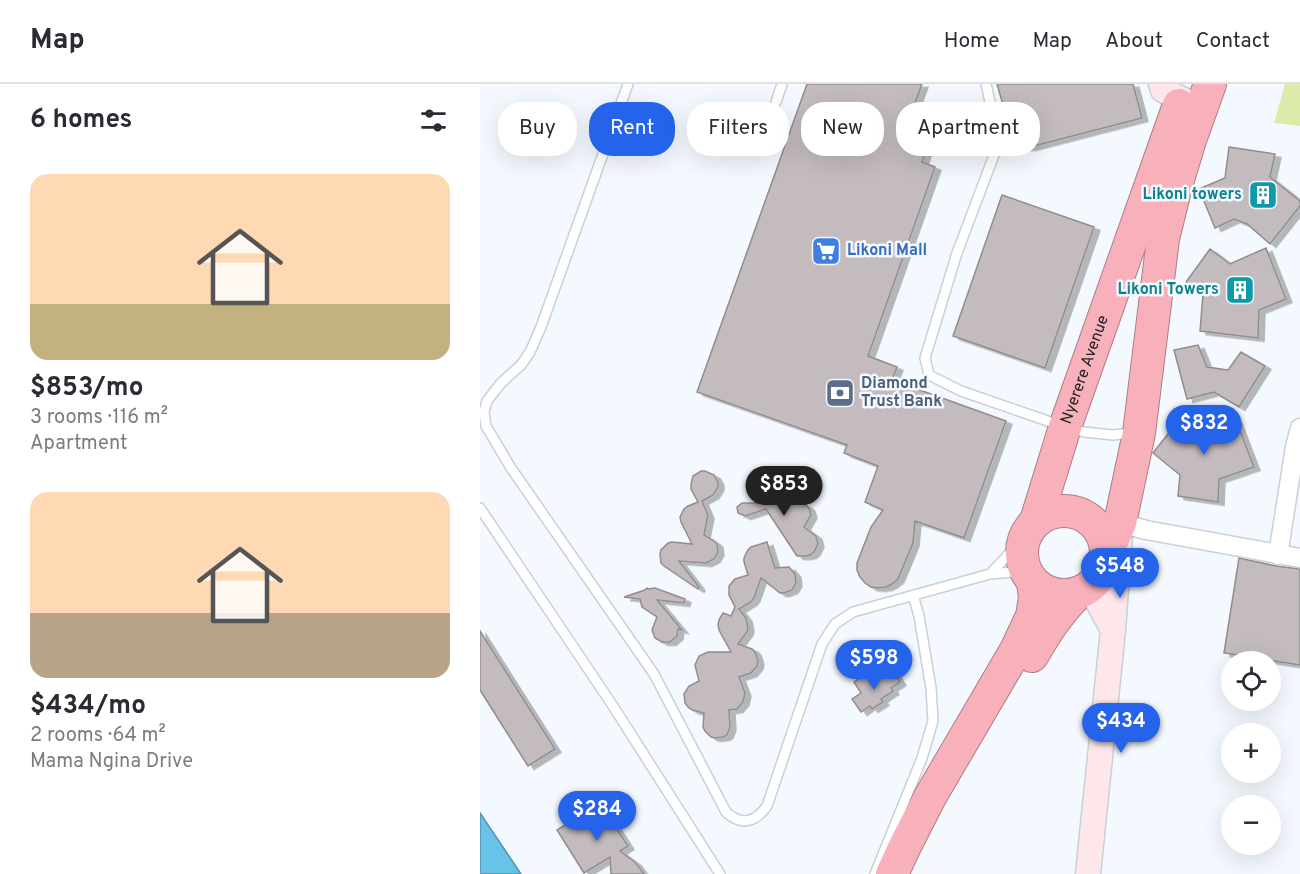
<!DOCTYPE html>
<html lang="en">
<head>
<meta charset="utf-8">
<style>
	:root { --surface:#fff; --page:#f2f2f3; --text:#2b2b33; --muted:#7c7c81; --line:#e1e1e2; --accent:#2563eb }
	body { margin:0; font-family:Overpass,sans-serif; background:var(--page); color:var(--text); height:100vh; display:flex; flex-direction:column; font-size:22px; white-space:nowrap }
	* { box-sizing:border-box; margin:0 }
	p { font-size:20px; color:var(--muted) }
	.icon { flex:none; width:33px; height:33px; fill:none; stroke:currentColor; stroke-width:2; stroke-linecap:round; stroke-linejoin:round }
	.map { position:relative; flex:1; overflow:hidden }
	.sheet { display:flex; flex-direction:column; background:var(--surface); width:480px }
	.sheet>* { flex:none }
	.banner { position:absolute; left:18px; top:18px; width:570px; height:54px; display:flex; gap:12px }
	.controls { position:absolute; left:741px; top:567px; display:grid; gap:12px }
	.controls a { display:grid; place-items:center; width:60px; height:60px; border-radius:50%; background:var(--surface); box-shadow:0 6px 24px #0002; font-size:30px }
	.price { position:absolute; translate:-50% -51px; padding:0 14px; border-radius:21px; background:var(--accent); color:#fff; font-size:20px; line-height:39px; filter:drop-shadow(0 2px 3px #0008) }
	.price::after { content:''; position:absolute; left:50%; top:36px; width:18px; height:14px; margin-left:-9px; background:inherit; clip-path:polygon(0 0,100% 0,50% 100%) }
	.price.active { background:#222; color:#fff }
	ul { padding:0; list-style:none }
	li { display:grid; align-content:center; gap:12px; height:318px; padding:0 30px }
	li span { display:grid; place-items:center; height:186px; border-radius:18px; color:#555 }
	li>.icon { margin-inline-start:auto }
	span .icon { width:108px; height:108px; fill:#fffc; stroke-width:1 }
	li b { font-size:26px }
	h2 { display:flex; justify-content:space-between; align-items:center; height:72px; padding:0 30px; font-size:26px }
	.pill { padding:0 21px; border-radius:24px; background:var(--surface); box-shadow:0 6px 24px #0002; font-size:21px; line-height:54px }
	.pill.active { background:var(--accent); color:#fff }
	header { display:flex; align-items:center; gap:36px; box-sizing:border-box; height:84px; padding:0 30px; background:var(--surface); border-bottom:2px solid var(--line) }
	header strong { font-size:28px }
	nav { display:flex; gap:33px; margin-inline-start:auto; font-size:21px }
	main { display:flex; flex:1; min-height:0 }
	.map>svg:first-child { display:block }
	.green { fill:#dbebaa }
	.water { fill:#69c2e7; stroke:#5392ac; stroke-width:1.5 }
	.building { fill:#c3bbbe; stroke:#938c8f; stroke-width:1.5; filter:url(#shadow) }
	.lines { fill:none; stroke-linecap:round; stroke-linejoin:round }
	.lane-casing { stroke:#cbd0d5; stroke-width:12 }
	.street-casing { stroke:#cbd0d5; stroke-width:21 }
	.secondary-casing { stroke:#cbd0d5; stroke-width:27 }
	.highway-casing { stroke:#ac7e86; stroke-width:34 }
	.lane { stroke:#fff; stroke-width:9 }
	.street { stroke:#fff; stroke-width:18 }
	.secondary { stroke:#fde7eb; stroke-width:24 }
	.highway { stroke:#f8b0bb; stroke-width:32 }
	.labels { text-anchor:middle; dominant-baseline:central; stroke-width:5; stroke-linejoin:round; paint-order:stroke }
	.culture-label { font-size:16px; font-weight:bold; fill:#0d838f; stroke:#f3f9fe; text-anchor:end }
	.shop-label { font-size:16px; font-weight:bold; fill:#366cbe; stroke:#f3f9fe; text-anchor:start }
	.street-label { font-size:16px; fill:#1f2123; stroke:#f3f9fe }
	.service-label { font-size:16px; font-weight:bold; fill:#4e5e75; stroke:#f3f9fe; text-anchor:start }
</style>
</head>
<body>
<header>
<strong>Map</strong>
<nav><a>Home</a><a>Map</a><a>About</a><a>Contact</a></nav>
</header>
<main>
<section class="sheet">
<h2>6 homes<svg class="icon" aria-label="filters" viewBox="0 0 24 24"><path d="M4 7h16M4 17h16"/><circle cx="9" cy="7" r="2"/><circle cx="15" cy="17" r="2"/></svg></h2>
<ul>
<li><span style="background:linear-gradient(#ffd9b3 70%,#c2b280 0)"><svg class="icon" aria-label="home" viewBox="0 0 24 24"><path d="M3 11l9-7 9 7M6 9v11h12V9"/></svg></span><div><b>$853/mo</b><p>3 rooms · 116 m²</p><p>Apartment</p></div></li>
<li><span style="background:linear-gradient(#ffd9b3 65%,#b9a48a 0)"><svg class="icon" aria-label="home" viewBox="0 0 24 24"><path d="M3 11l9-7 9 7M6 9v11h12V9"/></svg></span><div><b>$434/mo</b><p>2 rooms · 64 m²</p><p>Mama Ngina Drive</p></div></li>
</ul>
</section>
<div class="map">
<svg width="820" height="790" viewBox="0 0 820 790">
	<defs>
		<filter id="shadow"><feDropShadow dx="6" dy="3.5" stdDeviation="0" flood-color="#0004"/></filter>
	</defs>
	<rect width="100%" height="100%" fill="#f3f9fe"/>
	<path class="green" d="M805,0H820V42L794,39Z"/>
	<path class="water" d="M0,729L41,790H0Z"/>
	<path class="building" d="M327,0H442L432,27L457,36L442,78L455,83L388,272L417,283L412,296L526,337L484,454L435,437L433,459L418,495L412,500L406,503L398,504L391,503L385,499L380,493L377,486V479L391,443L403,426L385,418L398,382L364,369L367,361L217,308Z
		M517,0H653L662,34L550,63H535Z
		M749,63L795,70L790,93L820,117V122L790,160L767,140L754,135L735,144L719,105L745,94Z
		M522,111L614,143L565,284L473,252Z
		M786,164L806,215L779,226L778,254L720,247L723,210L706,198L730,165L750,180Z
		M718,261L727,283L748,286L761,268L785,282L759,323L734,308L707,315L694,266Z
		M706,327L727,347L756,336L774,383L739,395L738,418L698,412L700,391L673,369Z
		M221,387H225L234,391L238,398V403L233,411L222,417L228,431L224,451L234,457L237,460L238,468L234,475L226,479L199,477L219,503L218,505L184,482L181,479L180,470L181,466L188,459L192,458L212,460L201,438L200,433L204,425L208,422L218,418L211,405V400L213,392Z
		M286,397L295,398L302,405L303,409L302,421L320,419L326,421L329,424L331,431L324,443L336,452L338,460L334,468L330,471L326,472H317L286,425L265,432L258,429L257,423L262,419H282L274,407L278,401Z
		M287,458L295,484L309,483L315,490L316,499L312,506L304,509H300L281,494L274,514L271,518L259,525L266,534L268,544L267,548L258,560L272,565L275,568L278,577L277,582L271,589L259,593L265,609L263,618L257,625L249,626L250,643L247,651L243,653L235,654L231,653L225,647L223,643L224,629L212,626L208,623L205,619L204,610L209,602L219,597L215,581L219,572L228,568H251L239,546L238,541L239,536L243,529L251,532L255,523L249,511V502L255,495L268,491L264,478V474L268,466L271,463Z
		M759,474L796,482L820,485V581L744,569Z
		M167,504L168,505L175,504L205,515L204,519L177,516L202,546L198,545L197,552L190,558H182L175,554L172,546L177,533L162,523L160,515L144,513L165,506Z
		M0,547L75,665L48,682L0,606Z
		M413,587L420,598L411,604L413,607L401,615L403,618L392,625L390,622L381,628L372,615L381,609L374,598L386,590L392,600Z
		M120,719L148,762L140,767L155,778L164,790H131L130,773L104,789L77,746Z"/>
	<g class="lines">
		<g class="lane-casing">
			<path id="lane" d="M148,0L61,243L50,268L41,281L21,299L7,317L4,328L6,342L31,384L174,590L246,728C261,742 275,739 287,722L342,560L355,540L373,528L510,490L545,487
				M506,0L519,58L477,169L445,274L449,291L481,307L585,343L604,348L633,351L652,349
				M296,18L302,0
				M0,424L133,622L240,790
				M510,490L545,453
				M395,790L442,674L453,637L451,604L439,532L433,511"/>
		</g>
		<g class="street-casing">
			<path id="street" d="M640,439L666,446L820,474
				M798,471L815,363L820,344"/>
		</g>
		<g class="secondary-casing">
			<path id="secondary" d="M681,0L683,6L718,23
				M610,504L633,546
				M608,790L633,546L640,449"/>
		</g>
		<g class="highway-casing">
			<g id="highway">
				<circle cx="584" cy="469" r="42"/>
				<path id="s1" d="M556,437L585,343L699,21"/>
				<path d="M627,469L640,439L659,349L683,155L696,102L710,56L730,0"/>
				<path d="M552,572C566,548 577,530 597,510"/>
				<path d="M412,790L425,762L450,713L536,566L552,532L555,514L553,498"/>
			</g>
		</g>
		<use href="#lane" class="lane"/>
		<use href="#street" class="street"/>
		<use href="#secondary" class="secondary"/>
		<use href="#highway" class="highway"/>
	</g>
	<defs>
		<g id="building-square" transform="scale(1.5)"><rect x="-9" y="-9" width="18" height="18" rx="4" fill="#0f9aa8" stroke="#f3f9fe"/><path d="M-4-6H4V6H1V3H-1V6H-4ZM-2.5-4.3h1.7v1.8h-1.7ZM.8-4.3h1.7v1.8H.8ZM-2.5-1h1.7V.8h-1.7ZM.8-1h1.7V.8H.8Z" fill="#fff"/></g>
		<g id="supermarket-square" transform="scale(1.5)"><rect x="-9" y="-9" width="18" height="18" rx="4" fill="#3f7fe0" stroke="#f3f9fe"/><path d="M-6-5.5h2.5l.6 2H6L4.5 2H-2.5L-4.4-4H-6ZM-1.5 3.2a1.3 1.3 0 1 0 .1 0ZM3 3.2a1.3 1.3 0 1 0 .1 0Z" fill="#fff"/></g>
		<g id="bank-square" transform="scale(1.5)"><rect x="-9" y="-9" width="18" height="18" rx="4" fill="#5c6f8a" stroke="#f3f9fe"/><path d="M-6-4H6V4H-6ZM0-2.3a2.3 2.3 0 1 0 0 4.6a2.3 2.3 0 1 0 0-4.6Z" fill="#fff"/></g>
	</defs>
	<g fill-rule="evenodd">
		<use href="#building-square" x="783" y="111"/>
		<use href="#supermarket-square" x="346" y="167"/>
		<use href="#building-square" x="760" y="206"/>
		<use href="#bank-square" x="360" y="309"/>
	</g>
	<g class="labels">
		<g class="culture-label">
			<text x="762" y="111">Likoni towers</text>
			<text x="739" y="206">Likoni Towers</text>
		</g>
		<g class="shop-label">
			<text x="367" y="167">Likoni Mall</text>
		</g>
		<g class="street-label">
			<text stroke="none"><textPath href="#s1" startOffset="159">Nyerere Avenue</textPath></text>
		</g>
		<g class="service-label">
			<text x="381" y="300">Diamond<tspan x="381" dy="18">Trust Bank</tspan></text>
		</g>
	</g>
</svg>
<div class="controls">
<a><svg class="icon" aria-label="locate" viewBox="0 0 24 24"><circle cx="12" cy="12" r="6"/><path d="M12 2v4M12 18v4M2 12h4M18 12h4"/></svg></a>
<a>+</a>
<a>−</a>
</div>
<b class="price" style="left:724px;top:372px">$832</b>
<b class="price active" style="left:304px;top:433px">$853</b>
<b class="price" style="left:640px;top:515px">$548</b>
<b class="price" style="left:394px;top:607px">$598</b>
<b class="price" style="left:641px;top:670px">$434</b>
<b class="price" style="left:117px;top:758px">$284</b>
<div class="banner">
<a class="pill">Buy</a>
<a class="pill active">Rent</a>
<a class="pill">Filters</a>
<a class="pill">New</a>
<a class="pill">Apartment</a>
</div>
</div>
</main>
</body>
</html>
